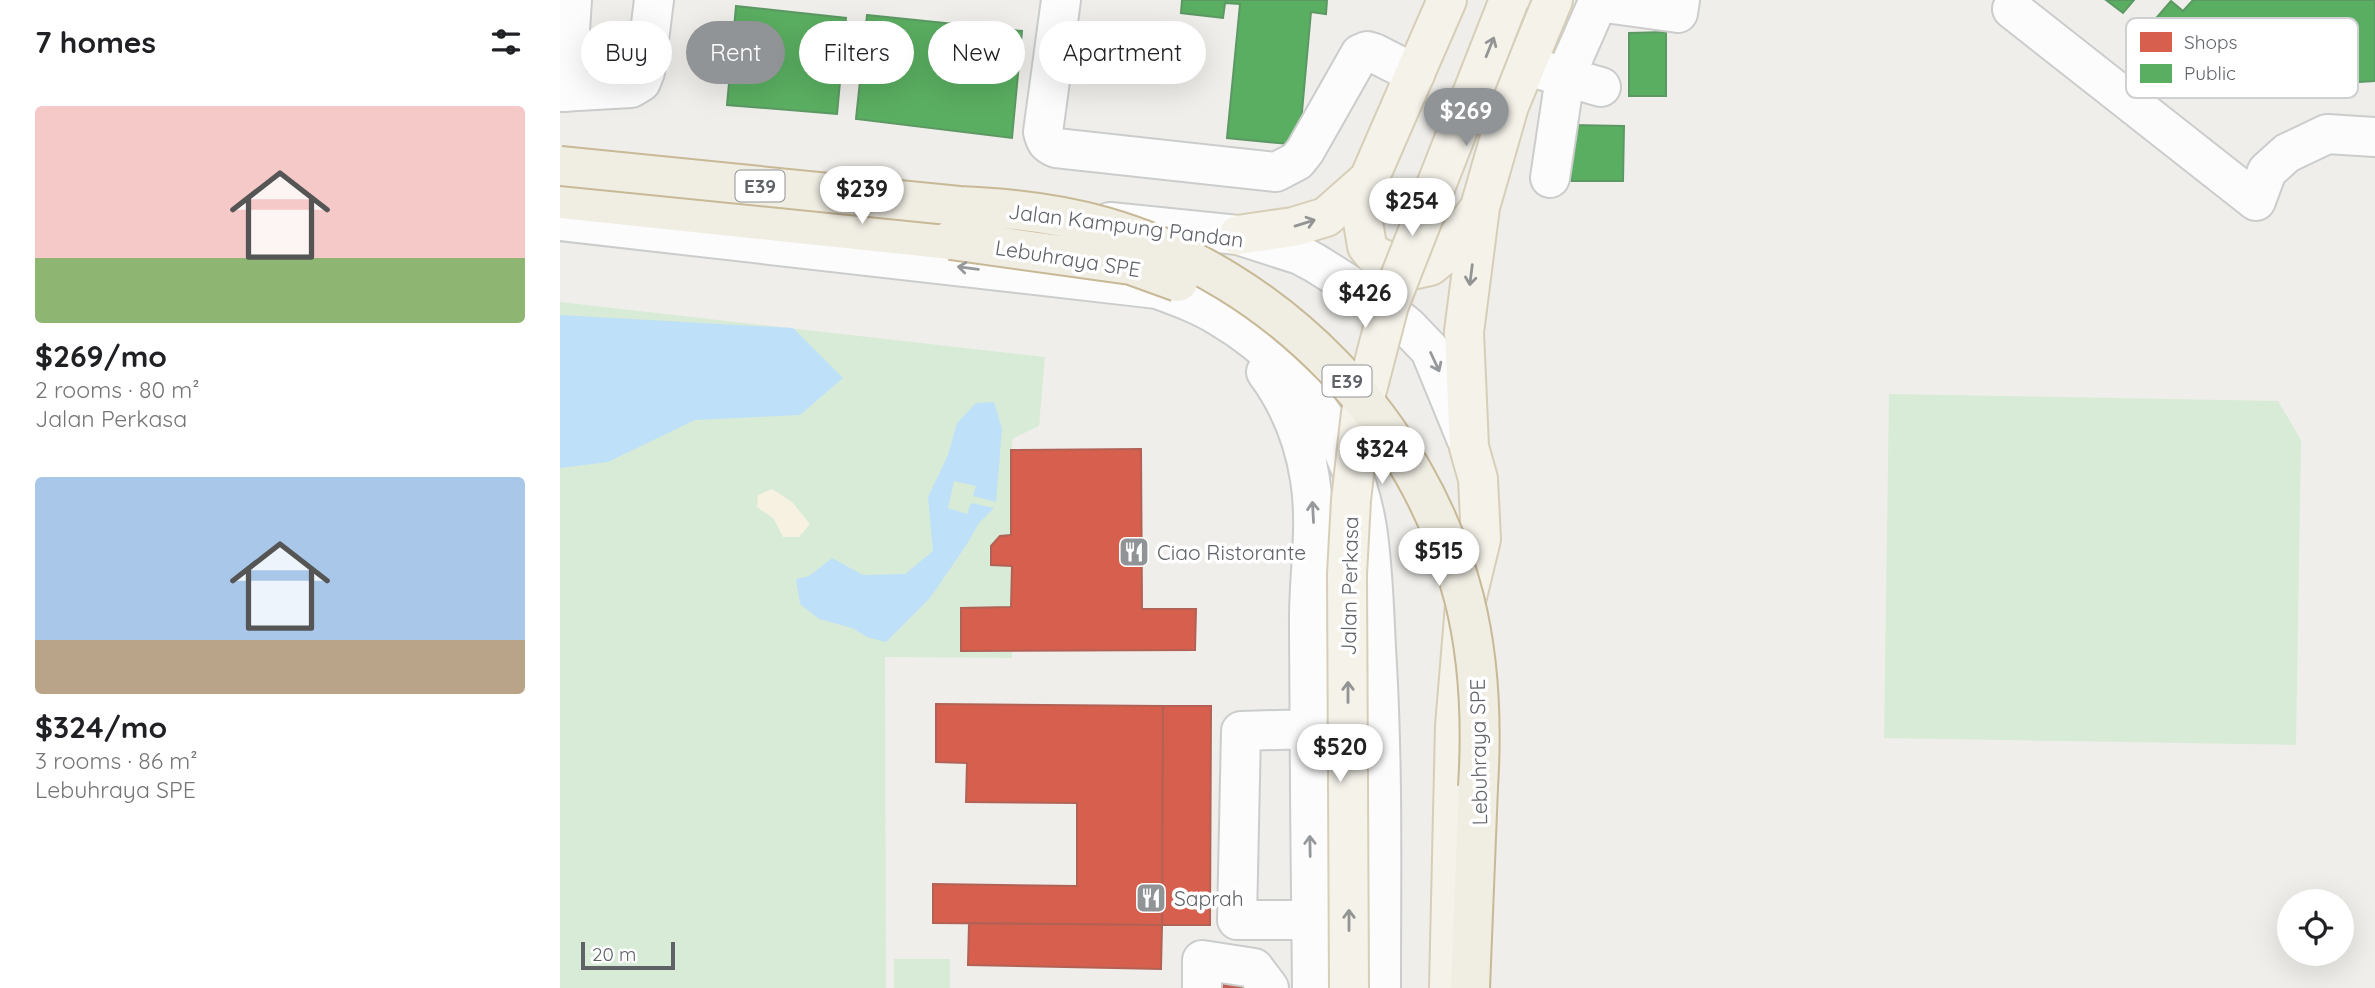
<!DOCTYPE html>
<html lang="en">
<head>
<meta charset="utf-8">
<style>
	:root { --surface:#fff; --page:#f6f6f6; --text:#202124; --muted:#757577; --accent:#919496 }
	body { margin:0; font-family:Quicksand,sans-serif; background:var(--page); color:var(--text); height:100vh; display:flex; flex-direction:column; font-size:26px; white-space:nowrap }
	* { box-sizing:border-box; margin:0 }
	p { font-size:23px; color:var(--muted) }
	.icon { flex:none; width:38px; height:38px; fill:none; stroke:currentColor; stroke-width:2; stroke-linecap:round; stroke-linejoin:round }
	.map { position:relative; flex:1; overflow:hidden }
	.panel { display:flex; flex-direction:column; background:var(--surface); width:560px }
	.panel>* { flex:none }
	.banner { position:absolute; left:21px; top:21px; width:665px; height:63px; display:flex; gap:14px }
	.tools { position:absolute; left:1717px; top:889px; display:grid; gap:14px }
	.tools a { display:grid; place-items:center; width:77px; height:77px; border-radius:50%; background:var(--surface); box-shadow:0 7px 28px #0002; font-size:35px }
	.scale { position:absolute; left:21px; bottom:18px; width:94px; box-sizing:border-box; padding-left:7px; border:4px solid #5f6368; border-top:0; font-size:19px; line-height:24px; white-space:nowrap; color:#5f6368; -webkit-text-stroke:5px #fff; paint-order:stroke }
	.price { position:absolute; translate:-50% -60px; padding:0 16px; border-radius:24px; background:#fff; color:#222; font-size:23px; line-height:46px; filter:drop-shadow(0 2px 4px #0008) }
	.price::after { content:''; position:absolute; left:50%; top:42px; width:21px; height:16px; margin-left:-10px; background:inherit; clip-path:polygon(0 0,100% 0,50% 100%) }
	.price.active { background:var(--accent); color:#fff }
	ul { padding:0; list-style:none }
	li { display:grid; align-content:center; gap:14px; height:371px; padding:0 35px }
	li span { display:grid; place-items:center; height:217px; border-radius:7px; color:#555 }
	li>.icon { margin-inline-start:auto }
	span .icon { width:126px; height:126px; fill:#fffc; stroke-width:1 }
	li b { font-size:30px }
	h2 { display:flex; justify-content:space-between; align-items:center; height:84px; padding:0 35px; font-size:30px }
	.pill { padding:0 24px; border-radius:32px; background:var(--surface); box-shadow:0 7px 28px #0002; font-size:24px; line-height:63px }
	.pill.active { background:var(--accent); color:#fff }
	main { display:flex; flex:1; min-height:0 }
	.map>svg:first-child { display:block }
	.green { fill:#d8ebd6 }
	.sand { fill:#f6f1e1 }
	.water { fill:#bfe0f9 }
	.shops { fill:#d6604d; stroke:#b26155; stroke-width:2 }
	.public { fill:#5aae61; stroke:#5c9863; stroke-width:2 }
	.lines { fill:none; stroke-linecap:round; stroke-linejoin:round }
	.minor-casing { stroke:#cbcccc; stroke-width:42 }
	.major-casing { stroke:#d7ceb8; stroke-width:42 }
	.highway-casing { stroke:#c8b996; stroke-width:42 }
	.minor { stroke:#fdfcfc; stroke-width:38 }
	.major { stroke:#f4f2e9; stroke-width:38 }
	.highway { stroke:#f0ede3; stroke-width:38 }
	.major-bridge-casing { stroke:#d7ceb8; stroke-width:42; stroke-linecap:butt }
	.highway-bridge-casing { stroke:#c8b996; stroke-width:42; stroke-linecap:butt }
	.major-bridge { stroke:#f4f2e9; stroke-width:38 }
	.highway-bridge { stroke:#f0ede3; stroke-width:38 }
	.oneway { stroke:#939595 }
	.oneway2 { stroke:#96999c }
	.labels { text-anchor:middle; dominant-baseline:central; stroke-width:7; stroke-linejoin:round; paint-order:stroke }
	.shield { fill:#fff; stroke:#8f9295; stroke-width:2 }
	.shield-label { font-size:19px; font-weight:bold; fill:#5f6368 }
	.street-label { font-size:21px; fill:#5f6368; stroke:#fff }
	.poi-label { font-size:21px; fill:#5f6368; stroke:#fff; text-anchor:start }
	.key { fill:#fff; stroke:#cfd0d2; stroke-width:2 }
	.key-label { font-size:19px; fill:#5f6368 }
</style>
</head>
<body>
<main>
<section class="panel">
<h2>7 homes<svg class="icon" aria-label="filters" viewBox="0 0 24 24"><path d="M4 7h16M4 17h16"/><circle cx="9" cy="7" r="2"/><circle cx="15" cy="17" r="2"/></svg></h2>
<ul>
<li><span style="background:linear-gradient(#f6c9c9 70%,#8fb573 0)"><svg class="icon" aria-label="home" viewBox="0 0 24 24"><path d="M3 11l9-7 9 7M6 9v11h12V9"/></svg></span><div><b>$269/mo</b><p>2 rooms · 80 m²</p><p>Jalan Perkasa</p></div></li>
<li><span style="background:linear-gradient(#a9c7e8 75%,#b9a48a 0)"><svg class="icon" aria-label="home" viewBox="0 0 24 24"><path d="M3 11l9-7 9 7M6 9v11h12V9"/></svg></span><div><b>$324/mo</b><p>3 rooms · 86 m²</p><p>Lebuhraya SPE</p></div></li>
</ul>
</section>
<div class="map">
<svg width="1815" height="988" viewBox="0 0 1815 988">
	<rect width="100%" height="100%" fill="#efeeea"/>
	<path class="green" d="M0,302L485,357L479,426L452,439L451,535L440,536L431,546V565L452,566L451,607L401,608L402,651L452,649V658L325,657L326,988H0Z
		M1329,394L1718,401L1741,440L1736,745L1324,738Z
		M334,959H390V988H334Z"/>
	<path class="sand" d="M212,489L232,502L250,524L239,537H223L214,519L197,507L198,495Z"/>
	<path class="water" d="M0,315L233,328L283,378L240,415L135,420L48,462L0,468Z
		M434,402L442,429L436,502L413,496L416,486L394,481L388,508L407,514L411,503L434,508L419,523L407,544L370,598L326,642L307,637L292,628L259,619L240,604L236,579L249,576L272,558L303,575L345,574L373,551L368,497L388,455L397,423L416,403Z"/>
	<path class="shops" d="M581,449L582,609H636L635,650L401,651V608L451,607L452,566L431,565V546L440,536L451,535V450Z
		M376,704L603,706L602,925L373,923V884L517,886V803L406,802L407,763L376,762Z
		M603,706H651L650,925H602Z
		M409,923L602,925L601,969L408,965Z
		M657,985H684V988H657Z"/>
	<path class="public" d="M622,0H767L766,14L751,12L739,145L667,138L680,4L665,3L663,18L621,13Z
		M1546,0H1574L1563,13Z
		M1633,0H1815V81L1651,91L1585,31L1611,1L1623,11Z
		M176,6L286,18L277,114L167,105Z
		M307,15L462,31L452,138L296,119Z
		M1106,32V96H1069V33Z
		M1010,125L1064,126L1063,181H1011Z"/>
	<g class="lines">
		<g class="minor-casing">
			<path id="minor" d="M501,0L483,132C485,141 487,144 496,148L716,172L737,161L745,151L800,54L807,51L814,53L855,74
				M1039,0L1038,2L1118,13L1120,0
				M1452,9L1696,201L1707,171L1727,153L1767,134L1815,137
				M981,70L1041,87
				M0,92L71,88L81,82L85,72L94,0
				M6,92L12,0
				M990,178L1005,77L1038,2
				M0,221L597,289C619,297 641,305 660,317C736,362 793,440 807,528C814,573 814,619 817,665C823,772 821,880 821,988
				M550,222L678,235L740,255L755,263L820,304L848,327L870,350L906,438
				M706,372C729,403 744,441 750,479C758,529 748,577 749,627C749,747 751,868 752,988
				M749,729L681,731L677,920H751
				M642,988V960L694,968L709,988"/>
		</g>
		<g class="major-casing">
			<path id="major" d="M809,179L802,216L807,246L815,256L852,270L870,266L886,253L919,209
				M678,235L733,227L766,217L809,179L887,0
				M889,988L895,726L905,605L921,539L918,479L909,447L904,332L920,207L949,106L993,0"/>
		</g>
		<g class="highway-casing">
			<path id="highway" d="M0,199L391,240
				M910,988L918,787"/>
		</g>
		<use href="#minor" class="minor"/>
		<use href="#major" class="major"/>
		<use href="#highway" class="highway"/>
		<g class="major-bridge-casing">
			<path id="major-bridge" d="M789,988L787,574L791,500L801,413L829,305L949,0"/>
		</g>
		<g class="highway-bridge-casing">
			<path id="highway-bridge" d="M0,166L399,206C449,208 497,213 545,227C718,277 860,424 904,598C920,661 922,723 918,787
				M391,240L571,265L618,282"/>
		</g>
		<use href="#major-bridge" class="major-bridge"/>
		<use href="#highway-bridge" class="highway-bridge"/>
	</g>
	<defs><path id="oneway-shaft" d="M-6 0H5M1.5-3L5.5 0L1.5 3" fill="none" stroke-width="1.6" stroke-linecap="round" stroke-linejoin="round" transform="scale(1.75)"/></defs>
	<g class="oneway">
		<use href="#oneway-shaft" transform="translate(930 47) rotate(-68)"/>
		<use href="#oneway-shaft" transform="translate(745 223) rotate(-17)"/>
		<use href="#oneway-shaft" transform="translate(911 275) rotate(97)"/>
		<use href="#oneway-shaft" transform="translate(788 692) rotate(-90)"/>
		<use href="#oneway-shaft" transform="translate(789 920) rotate(-90)"/>
	</g>
	<g class="oneway2">
		<use href="#oneway-shaft" transform="translate(408 268) rotate(-173)"/>
		<use href="#oneway-shaft" transform="translate(875 362) rotate(65)"/>
		<use href="#oneway-shaft" transform="translate(753 512) rotate(-93)"/>
		<use href="#oneway-shaft" transform="translate(750 846) rotate(-91)"/>
	</g>
	<defs>
		<g id="restaurant-square" transform="scale(1.575)"><rect x="-9" y="-9" width="18" height="18" rx="4" fill="#919496" stroke="#fff"/><path d="M-5-6h1v4h1v-4h1v4h1v-4h1v5L-1.5 .5V6h-2V.5L-5-1ZM5-6V6H3V1.5H1.5Q1.5-4 5-6Z" fill="#fff"/></g>
	</defs>
	<g fill-rule="evenodd">
		<use href="#restaurant-square" x="574" y="552"/>
		<use href="#restaurant-square" x="591" y="898"/>
	</g>
	<g class="labels">
		<g class="shield">
			<rect x="175.5" y="170.5" width="49" height="31" rx="5"/>
			<rect x="762.5" y="365.5" width="49" height="31" rx="5"/>
		</g>
		<g class="shield-label">
			<text x="200" y="186">E39</text>
			<text x="787" y="381">E39</text>
		</g>
		<g class="street-label">
			<text transform="translate(566 225) rotate(7)">Jalan Kampung Pandan</text>
			<text transform="translate(508 258) rotate(9)">Lebuhraya SPE</text>
			<text transform="translate(789 586) rotate(-89)">Jalan Perkasa</text>
			<text transform="translate(918 752) rotate(-91)">Lebuhraya SPE</text>
		</g>
		<g class="poi-label">
			<text x="597" y="552">Ciao Ristorante</text>
			<text x="614" y="898">Saprah</text>
		</g>
	</g>
	<rect x="1566" y="18" width="232" height="80" rx="10" class="key"/>
	<rect x="1580" y="32" width="32" height="20" fill="#d6604d"/>
	<rect x="1580" y="64" width="32" height="19" fill="#5aae61"/>
	<g class="key-label">
		<text x="1624" y="49">Shops</text>
		<text x="1624" y="80">Public</text>
	</g>
</svg>
<div class="tools">
<a><svg class="icon" aria-label="locate" viewBox="0 0 24 24"><circle cx="12" cy="12" r="6"/><path d="M12 2v4M12 18v4M2 12h4M18 12h4"/></svg></a>
</div>
<div class="scale">20 m</div>
<b class="price active" style="left:906px;top:148px">$269</b>
<b class="price" style="left:302px;top:226px">$239</b>
<b class="price" style="left:852px;top:238px">$254</b>
<b class="price" style="left:805px;top:330px">$426</b>
<b class="price" style="left:822px;top:486px">$324</b>
<b class="price" style="left:879px;top:588px">$515</b>
<b class="price" style="left:780px;top:784px">$520</b>
<div class="banner">
<a class="pill">Buy</a>
<a class="pill active">Rent</a>
<a class="pill">Filters</a>
<a class="pill">New</a>
<a class="pill">Apartment</a>
</div>
</div>
</main>
</body>
</html>
